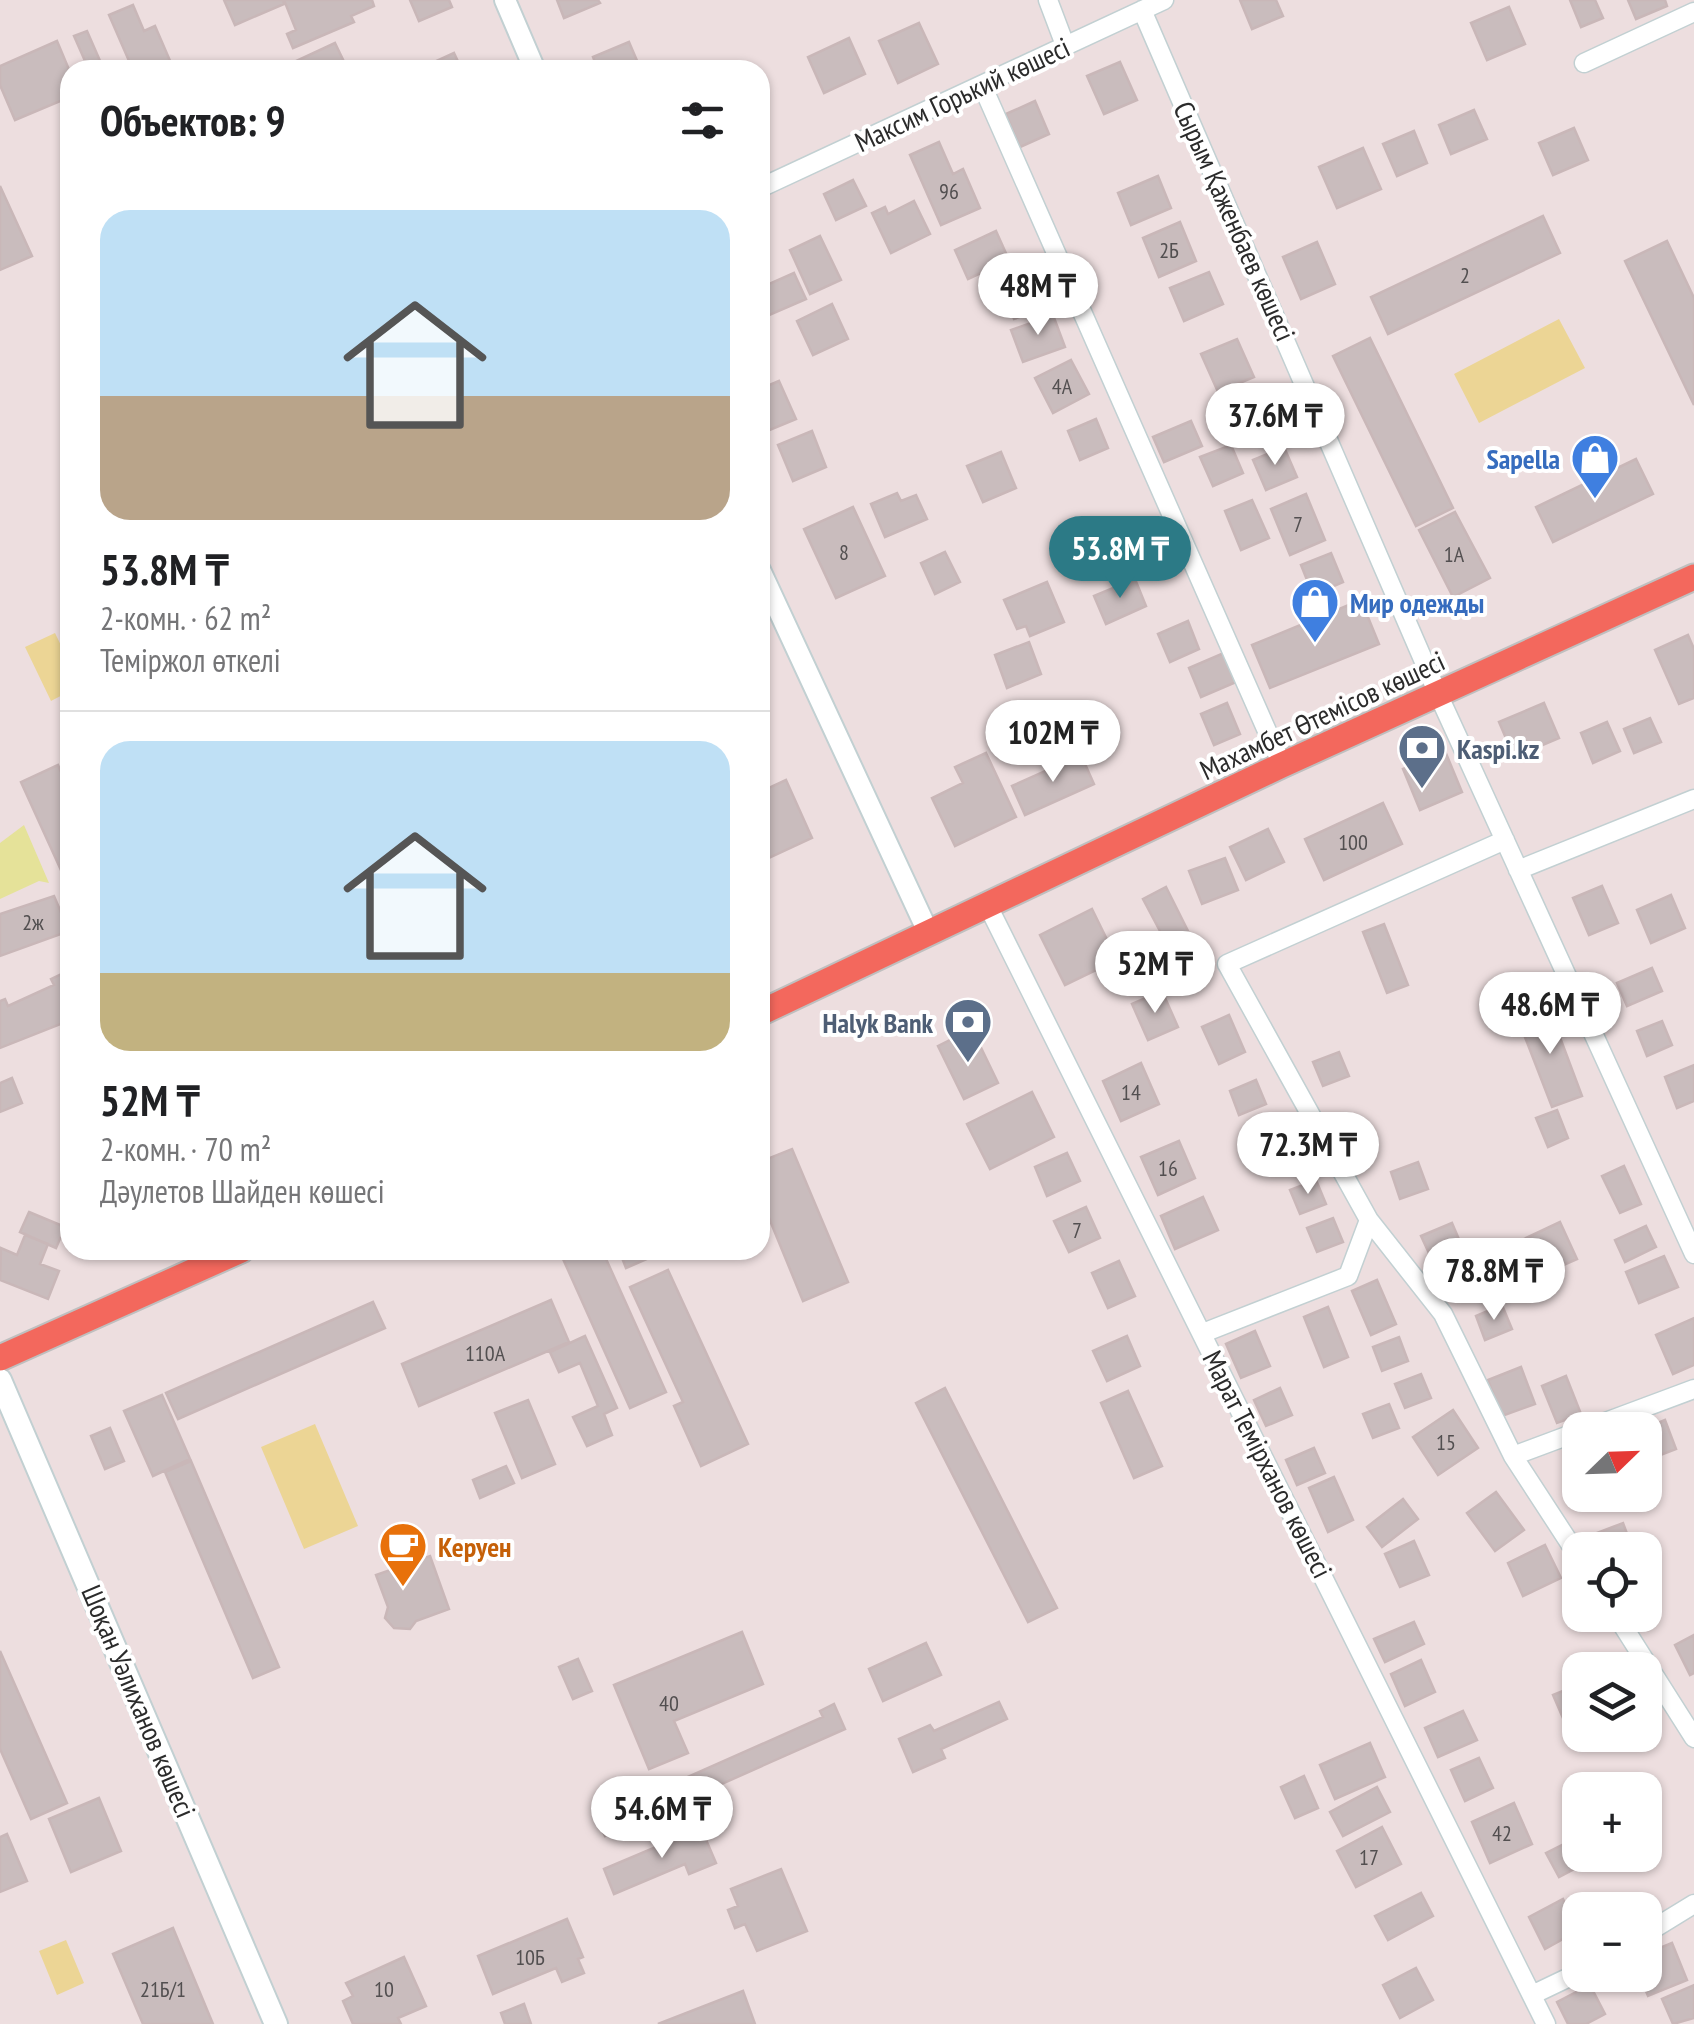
<!DOCTYPE html>
<html lang="ru">
<head>
<meta charset="utf-8">
<style>
	:root { --surface:#fff; --page:#f2f2f2; --text:#202124; --muted:#757577; --line:#e0e0e0; --accent:#2c7a86 }
	body { margin:0; font-family:"PT Sans Narrow",sans-serif; background:var(--page); color:var(--text); height:100vh; display:flex; flex-direction:column; font-size:38px; white-space:nowrap }
	* { box-sizing:border-box; margin:0 }
	p { font-size:32px; color:var(--muted) }
	.icon { flex:none; width:55px; height:55px; fill:none; stroke:currentColor; stroke-width:2; stroke-linecap:round; stroke-linejoin:round }
	.map { position:relative; flex:1; overflow:hidden }
	.side { position:absolute; left:60px; top:60px; width:710px; height:1200px; display:flex; flex-direction:column; background:var(--surface); border-radius:30px; box-shadow:0 2px 8px #0004 }
	.side>* { flex:none }
	.needle { width:65px; rotate:67deg }
	.fabs { position:absolute; left:1562px; top:1412px; display:grid; gap:20px }
	.fabs a { display:grid; place-items:center; width:100px; height:100px; border-radius:20px; background:var(--surface); box-shadow:0 2px 8px #0004; font-size:50px }
	.price { position:absolute; translate:-50% -85px; padding:0 22px; border-radius:35px; background:#fff; color:#222; font-size:32px; line-height:65px; filter:drop-shadow(0 2px 5px #0008) }
	.price::after { content:''; position:absolute; left:50%; top:60px; width:30px; height:22px; margin-left:-15px; background:inherit; clip-path:polygon(0 0,100% 0,50% 100%) }
	.price.selected { background:var(--accent); color:#fff }
	ul { padding:0; list-style:none }
	li { display:grid; align-content:center; gap:20px; height:530px; padding:0 40px }
	li+li { border-top:2px solid var(--line) }
	li span { display:grid; place-items:center; height:310px; border-radius:30px; color:#555 }
	li>.icon { margin-inline-start:auto }
	span .icon { width:180px; height:180px; fill:#fffc; stroke-width:1 }
	li b { font-size:42px }
	h2 { display:flex; justify-content:space-between; align-items:center; height:120px; padding:0 40px; font-size:42px }
	.map>svg:first-child { display:block }
	.green { fill:#e5e299 }
	.pitch { fill:#ecd595 }
	.building { fill:#c9bcbd; stroke:#c9b7b8; stroke-width:2.5 }
	.lines { fill:none; stroke-linecap:round; stroke-linejoin:round }
	.minor-casing { stroke:#c2d0d2; stroke-width:21 }
	.tertiary-casing { stroke:#c2d0d2; stroke-width:24 }
	.secondary-casing { stroke:#c2d0d2; stroke-width:26 }
	.primary-casing { stroke:#bfbfbf; stroke-width:29 }
	.minor { stroke:#fff; stroke-width:18 }
	.tertiary { stroke:#fff; stroke-width:20 }
	.secondary { stroke:#fff; stroke-width:22 }
	.primary { stroke:#f3685d; stroke-width:25 }
	.labels { text-anchor:middle; dominant-baseline:central; stroke-width:8; stroke-linejoin:round; paint-order:stroke }
	.number-label { font-size:22px; fill:#524f50 }
	.street-label { font-size:28px; fill:#2b2b2b; stroke:#fff }
	.shop-label { font-size:28px; font-weight:bold; fill:#366cbe; stroke:#fff; text-anchor:end }
	.service-label { font-size:28px; font-weight:bold; fill:#4e5e75; stroke:#fff; text-anchor:start }
	.food-label { font-size:28px; font-weight:bold; fill:#c56008; stroke:#fff; text-anchor:start }
</style>
</head>
<body>
<div class="map">
<svg width="1694" height="2024" viewBox="0 0 1694 2024">
	<rect width="100%" height="100%" fill="#eddedf"/>
	<path class="green" d="M24,825L49,883L39,881L0,899V843Z"/>
	<path class="pitch" d="M1559,319L1585,368L1479,423L1454,374Z
		M55,633L70,664V691L51,701L25,647Z
		M315,1424L358,1526L304,1549L261,1447Z
		M66,1940L84,1983L57,1995L39,1951Z"/>
	<path class="building" d="M224,0H283L284,4L235,25Z
		M284,0H372L374,6L351,16L354,22L293,48L287,34L296,30Z
		M410,0H449L452,7L419,21Z
		M557,0H598L600,3L564,18Z
		M1240,0H1276L1283,16L1252,29Z
		M1570,0H1595L1603,18L1581,27Z
		M1628,0H1665L1667,6L1636,19Z
		M133,5L144,31L155,26L171,63L154,70H133L109,15Z
		M1509,7L1525,44L1487,60L1471,23Z
		M919,23L938,64L898,83L879,41Z
		M87,31L104,70H89L74,36Z
		M849,38L865,74L824,93L808,57Z
		M57,41L70,72V97L15,120L0,85V66Z
		M629,42L641,70H598L593,57Z
		M335,43L348,70H301L296,61Z
		M454,53L462,70H417Z
		M1120,62L1137,100L1104,114L1087,76Z
		M1035,101L1049,134L1020,147L1006,114Z
		M1474,110L1487,139L1451,154L1439,125Z
		M1574,128L1588,160L1553,175L1539,143Z
		M1414,131L1427,163L1397,176L1383,144Z
		M939,142L953,174L963,169L980,208L941,225L910,155Z
		M1363,148L1381,189L1337,208L1319,167Z
		M1158,176L1171,208L1131,225L1118,193Z
		M853,180L866,206L836,220L824,194Z
		M0,186L32,256L0,270Z
		M914,201L930,234L891,253L872,213L885,207L888,214Z
		M1543,216L1560,253L1388,334L1371,297Z
		M1180,222L1196,261L1159,277L1143,238Z
		M996,231L1009,260L968,279L955,250Z
		M820,236L841,280L810,294L790,250Z
		M1667,241L1694,298V405L1625,261Z
		M1317,242L1335,284L1301,299L1283,257Z
		M1209,272L1223,304L1184,321L1170,288Z
		M794,273L806,299L760,319V288Z
		M1036,276L1047,307L1014,319L1003,287Z
		M832,304L848,339L813,355L797,321Z
		M1053,315L1065,347L1023,362L1011,330Z
		M1370,338L1453,508L1416,526L1333,356Z
		M1237,339L1254,377L1218,392L1201,354Z
		M1071,360L1089,394L1053,413L1035,378Z
		M779,381L796,419L760,434V389Z
		M1096,419L1108,448L1080,460L1068,431Z
		M1191,421L1202,446L1164,462L1153,437Z
		M812,431L826,467L793,481L778,445Z
		M1231,445L1243,473L1213,486L1200,457Z
		M1284,447L1297,477L1266,490L1253,460Z
		M1001,452L1016,488L983,502L967,466Z
		M1636,459L1653,494L1553,542L1536,507Z
		M897,493L901,501L916,495L927,519L885,537L871,504Z
		M1306,494L1325,540L1290,555L1271,509Z
		M1252,500L1269,538L1241,550L1225,511Z
		M853,507L885,576L836,598L804,529Z
		M1455,512L1490,578L1453,597L1419,530Z
		M1143,523L1154,550L1128,561L1117,534Z
		M945,552L960,582L935,594L921,563Z
		M1331,553L1343,582L1313,595L1301,565Z
		M1135,579L1146,606L1106,624L1094,596Z
		M1047,582L1064,622L1030,636L1026,626L1017,629L1004,600Z
		M1361,600L1379,644L1270,688L1252,645Z
		M1188,621L1199,649L1170,662L1158,634Z
		M1688,635L1694,649V698L1679,704L1655,650Z
		M1029,642L1041,674L1007,688L995,655Z
		M1224,653L1236,682L1201,697L1189,668Z
		M1227,703L1240,734L1214,745L1201,714Z
		M1544,703L1559,738L1514,757L1499,722Z
		M1094,709L1107,738L1068,756L1055,727Z
		M1650,718L1661,742L1634,753L1624,729Z
		M1607,722L1620,751L1593,763L1581,733Z
		M1445,751L1462,792L1420,810L1403,769Z
		M986,753L1016,817L955,846L932,798L963,783L955,767Z
		M1081,755L1094,784L1025,815L1012,786Z
		M58,765L70,793V890L21,782Z
		M786,780L812,838L760,862V792Z
		M1383,803L1402,844L1324,880L1305,839Z
		M1268,829L1284,862L1246,880L1230,847Z
		M1225,858L1238,890L1202,904L1189,871Z
		M1602,886L1618,923L1589,935L1573,898Z
		M1166,887L1190,935L1168,946L1143,899Z
		M1671,895L1685,928L1651,943L1637,910Z
		M54,896L69,931L0,956V914Z
		M1092,909L1117,960L1065,985L1040,935Z
		M1384,924L1408,985L1387,993L1363,932Z
		M1652,968L1662,991L1627,1006L1617,983Z
		M70,970V1011L65,1013L68,1021L0,1048V1001L5,999L8,1006L54,985L51,979Z
		M1162,991L1178,1027L1148,1040L1132,1004Z
		M1549,1008L1582,1096L1552,1107L1518,1019Z
		M1229,1015L1245,1052L1219,1064L1202,1027Z
		M1662,1021L1672,1045L1647,1056L1637,1031Z
		M972,1029L998,1083L964,1099L938,1046Z
		M1339,1052L1349,1076L1323,1086L1313,1062Z
		M1141,1063L1159,1104L1121,1121L1103,1081Z
		M1694,1065V1101L1677,1108L1665,1077Z
		M12,1078L22,1103L0,1112V1083Z
		M1256,1080L1266,1104L1239,1115L1230,1091Z
		M1032,1092L1054,1137L990,1169L967,1124Z
		M1557,1110L1568,1138L1548,1147L1536,1118Z
		M1280,1125L1290,1149L1264,1159L1254,1135Z
		M1179,1141L1195,1178L1158,1195L1141,1157Z
		M792,1149L848,1282L803,1301L760,1196V1162Z
		M1067,1153L1080,1181L1047,1196L1035,1167Z
		M1418,1162L1428,1189L1400,1199L1391,1172Z
		M1624,1166L1641,1204L1620,1213L1602,1176Z
		M1316,1180L1326,1204L1300,1214L1290,1190Z
		M1203,1197L1218,1230L1175,1249L1161,1216Z
		M1086,1207L1100,1238L1069,1252L1054,1221Z
		M29,1212L65,1227L56,1248L20,1232Z
		M1333,1218L1343,1242L1317,1252L1307,1228Z
		M1560,1222L1577,1259L1541,1275L1524,1239Z
		M1452,1223L1464,1251L1434,1264L1421,1236Z
		M1646,1226L1656,1247L1625,1262L1615,1240Z
		M25,1235L48,1244L40,1264L59,1271L48,1299L0,1280L1,1248L17,1255Z
		M559,1250H602L666,1392L630,1408Z
		M619,1250H662L663,1252L626,1268Z
		M1664,1256L1678,1287L1639,1303L1626,1272Z
		M1119,1261L1135,1296L1108,1308L1092,1273Z
		M668,1270L748,1444L701,1466L674,1406L683,1402L630,1287Z
		M1377,1280L1396,1324L1371,1335L1352,1291Z
		M551,1300L569,1342L419,1406L402,1364Z
		M373,1302L385,1328L178,1419L166,1393Z
		M1502,1305L1512,1329L1485,1340L1476,1316Z
		M1328,1307L1348,1357L1324,1367L1304,1317Z
		M1694,1318V1365L1673,1374L1656,1335Z
		M1255,1331L1270,1366L1241,1378L1226,1344Z
		M585,1336L617,1408L604,1414L612,1435L587,1446L573,1417L598,1406L580,1363L559,1372L550,1352Z
		M1127,1336L1140,1366L1107,1381L1093,1351Z
		M1399,1337L1408,1361L1382,1371L1373,1347Z
		M1521,1367L1535,1404L1502,1416L1488,1380Z
		M1421,1374L1431,1398L1405,1408L1395,1384Z
		M1566,1376L1581,1414L1557,1423L1542,1386Z
		M945,1388L1057,1608L1028,1622L916,1403Z
		M1280,1388L1292,1415L1266,1426L1254,1400Z
		M1128,1391L1162,1466L1134,1478L1101,1403Z
		M162,1395L190,1459L153,1476L124,1411Z
		M528,1400L555,1464L522,1478L495,1413Z
		M1389,1404L1399,1428L1373,1438L1363,1414Z
		M1453,1410L1478,1448L1438,1475L1413,1437Z
		M1665,1420L1676,1449L1645,1461V1430H1641Z
		M110,1428L124,1461L105,1469L91,1436Z
		M1314,1448L1325,1473L1297,1485L1286,1460Z
		M191,1461L279,1667L253,1678L165,1472Z
		M506,1466L514,1483L480,1498L473,1480Z
		M1334,1477L1353,1520L1328,1532L1309,1488Z
		M1496,1492L1524,1530L1495,1551L1467,1513Z
		M1584,1495H1626L1589,1509Z
		M1403,1499L1418,1519L1382,1547L1367,1527Z
		M1623,1523L1632,1547L1604,1550L1597,1533Z
		M1414,1541L1429,1575L1400,1587L1385,1554Z
		M1545,1545L1561,1578L1523,1596L1508,1563Z
		M430,1556L449,1609L416,1621L410,1629L394,1628L385,1618L388,1607L376,1575Z
		M1414,1622L1424,1644L1385,1662L1374,1639Z
		M742,1632L763,1684L674,1721L688,1753L649,1769L614,1685Z
		M1694,1635V1673L1690,1675L1675,1645Z
		M926,1643L941,1675L883,1701L869,1669Z
		M0,1651L67,1803L31,1819L0,1749Z
		M578,1659L592,1691L573,1699L559,1667Z
		M1421,1660L1435,1692L1405,1706L1391,1674Z
		M1580,1684V1719L1566,1725L1553,1695Z
		M999,1702L1007,1719L941,1749L945,1758L913,1772L899,1739L930,1725L934,1731Z
		M834,1704L845,1729L605,1836L593,1810L626,1795L629,1803L823,1717L820,1711Z
		M1463,1711L1477,1740L1438,1757L1425,1728Z
		M1370,1743L1385,1777L1335,1799L1320,1765Z
		M1479,1758L1493,1788L1465,1801L1451,1770Z
		M1304,1776L1318,1808L1295,1818L1281,1787Z
		M1377,1787L1390,1812L1343,1836L1330,1812Z
		M99,1798L121,1851L71,1872L49,1819Z
		M1514,1803L1532,1844L1490,1863L1472,1822Z
		M1382,1827L1401,1864L1356,1887L1337,1851Z
		M701,1828L716,1863L689,1874L685,1864L614,1894L604,1869Z
		M7,1834L27,1881L0,1892V1837Z
		M1580,1836V1855L1595,1858L1559,1877L1546,1853Z
		M781,1869L807,1931L757,1951L745,1924L735,1928L728,1910L738,1906L731,1889Z
		M1421,1893L1433,1916L1388,1940L1375,1916Z
		M1563,1899L1579,1930L1545,1949L1529,1917Z
		M567,1919L583,1957L578,1959L584,1973L562,1982L556,1968L493,1994L478,1956Z
		M173,1928L213,2024H143L113,1954Z
		M1672,1943L1687,1980L1648,1996L1639,1975H1645V1954Z
		M404,1957L426,2006L398,2018L401,2024H353L343,2001L353,1996L346,1983Z
		M1416,1968L1433,2000L1400,2018L1383,1985Z
		M1590,1985L1605,2014L1586,2024H1568L1557,2002Z
		M1694,1985V2018L1673,2024L1662,1999Z
		M743,1991L755,2024H658Z
		M524,2004L531,2024H505L501,2013Z"/>
	<g class="lines">
		<g class="minor-casing">
			<path id="minor" d="M1048,0L1065,45
				M1142,10L1438,694L1694,1254
				M1584,63L1694,12
				M982,85L1282,765
				M760,188L1164,0
				M1505,840L1227,964L1369,1220L1443,1314L1513,1456L1580,1559
				M1518,870L1694,799
				M988,906L1546,2024
				M1203,1333L1348,1276L1369,1220
				M1584,1430L1694,1389
				M1513,1456L1580,1431
				M1616,1615L1694,1738
				M1645,1934L1694,1904
				M1534,1994L1580,1972"/>
		</g>
		<g class="tertiary-casing">
			<path id="tertiary" d="M505,0L535,70
				M760,570L929,934"/>
		</g>
		<g class="secondary-casing">
			<path id="secondary" d="M0,1380L276,2024"/>
		</g>
		<g class="primary-casing">
			<path id="primary" d="M760,1013L1282,765L1694,577
				M0,1358L241,1250"/>
		</g>
		<use href="#minor" class="minor"/>
		<use href="#tertiary" class="tertiary"/>
		<use href="#secondary" class="secondary"/>
		<use href="#primary" class="primary"/>
	</g>
	<defs>
		<g id="shop-pin" transform="scale(2.5)"><path d="M0 17L-7.5 6A9.5 9.5 0 1 1 7.5 6Z" fill="#3f7fe0" stroke="#fff"/><path d="M-5-2.5h2.3a2.7 3.5 0 0 1 5.4 0H5L5.5 6h-11ZM-1.5-2.5h3a1.5 2.3 0 0 0-3 0Z" fill="#fff"/></g>
		<g id="bank-pin" transform="scale(2.5)"><path d="M0 17L-7.5 6A9.5 9.5 0 1 1 7.5 6Z" fill="#5c6f8a" stroke="#fff"/><path d="M-6-4H6V4H-6ZM0-2.3a2.3 2.3 0 1 0 0 4.6a2.3 2.3 0 1 0 0-4.6Z" fill="#fff"/></g>
		<g id="cafe-pin" transform="scale(2.5)"><path d="M0 17L-7.5 6A9.5 9.5 0 1 1 7.5 6Z" fill="#e8710a" stroke="#fff"/><path d="M-5.5-4.5H6V0H3Q3 3.5 0 3.5H-2.5Q-5.5 3.5-5.5 0ZM3-3.2v2h1.7v-2ZM-6 4.5H4V6H-6Z" fill="#fff"/></g>
	</defs>
	<g fill-rule="evenodd">
		<use href="#shop-pin" x="1595" y="458"/>
		<use href="#shop-pin" x="1315" y="602"/>
		<use href="#bank-pin" x="1422" y="748"/>
		<use href="#bank-pin" x="968" y="1022"/>
		<use href="#cafe-pin" x="403" y="1546"/>
	</g>
	<g class="labels">
		<g class="number-label">
			<text x="949" y="191">96</text>
			<text x="1169" y="250">2Б</text>
			<text x="1465" y="275">2</text>
			<text x="1062" y="386">4А</text>
			<text x="1298" y="524">7</text>
			<text x="844" y="552">8</text>
			<text x="1454" y="554">1А</text>
			<text x="1353" y="842">100</text>
			<text x="33" y="922">2ж</text>
			<text x="1131" y="1092">14</text>
			<text x="1168" y="1168">16</text>
			<text x="1077" y="1230">7</text>
			<text x="485" y="1353">110А</text>
			<text x="1446" y="1442">15</text>
			<text x="669" y="1703">40</text>
			<text x="1502" y="1833">42</text>
			<text x="1369" y="1857">17</text>
			<text x="530" y="1957">10Б</text>
			<text x="163" y="1989">21Б/1</text>
			<text x="384" y="1989">10</text>
		</g>
		<g class="street-label">
			<text transform="translate(962 94) rotate(-25)">Максим Горький көшесі</text>
			<text transform="translate(1235 221) rotate(66)">Сырым Қаженбаев көшесі</text>
			<text transform="translate(1322 715) rotate(-25)">Махамбет Өтемісов көшесі</text>
			<text transform="translate(1268 1464) rotate(63)">Марат Темірханов көшесі</text>
			<text transform="translate(139 1701) rotate(67)">Шоқан Уәлиханов көшесі</text>
		</g>
		<g class="shop-label">
			<text x="1560" y="458">Sapella</text>
			<text x="1350" y="602" text-anchor="start">Мир одежды</text>
		</g>
		<g class="service-label">
			<text x="1457" y="748">Kaspi.kz</text>
			<text x="933" y="1022" text-anchor="end">Halyk Bank</text>
		</g>
		<g class="food-label">
			<text x="438" y="1546">Керуен</text>
		</g>
	</g>
</svg>
<div class="fabs">
<a><svg class="needle" viewBox="-14 -14 28 28"><path d="M0-13l5 13h-10z" fill="#e53935"/><path d="M0 13l5-13h-10z" fill="#757577"/></svg></a>
<a><svg class="icon" aria-label="locate" viewBox="0 0 24 24"><circle cx="12" cy="12" r="6"/><path d="M12 2v4M12 18v4M2 12h4M18 12h4"/></svg></a>
<a><svg class="icon" aria-label="layers" viewBox="0 0 24 24"><path d="M12 4l9 5-9 5-9-5zM3 14l9 5 9-5"/></svg></a>
<a>+</a>
<a>−</a>
</div>
<b class="price" style="left:1038px;top:338px">48M ₸</b>
<b class="price" style="left:1275px;top:468px">37.6M ₸</b>
<b class="price selected" style="left:1120px;top:601px">53.8M ₸</b>
<b class="price" style="left:1053px;top:785px">102M ₸</b>
<b class="price" style="left:1155px;top:1016px">52M ₸</b>
<b class="price" style="left:1550px;top:1057px">48.6M ₸</b>
<b class="price" style="left:1308px;top:1197px">72.3M ₸</b>
<b class="price" style="left:1494px;top:1323px">78.8M ₸</b>
<b class="price" style="left:662px;top:1861px">54.6M ₸</b>
<section class="side">
<h2>Объектов: 9<svg class="icon" aria-label="filters" viewBox="0 0 24 24"><path d="M4 7h16M4 17h16"/><circle cx="9" cy="7" r="2"/><circle cx="15" cy="17" r="2"/></svg></h2>
<ul>
<li><span style="background:linear-gradient(#bfe0f5 60%,#b9a48a 0)"><svg class="icon" aria-label="home" viewBox="0 0 24 24"><path d="M3 11l9-7 9 7M6 9v11h12V9"/></svg></span><div><b>53.8M ₸</b><p>2-комн. · 62 m²</p><p>Теміржол өткелі</p></div></li>
<li><span style="background:linear-gradient(#bfe0f5 75%,#c2b280 0)"><svg class="icon" aria-label="home" viewBox="0 0 24 24"><path d="M3 11l9-7 9 7M6 9v11h12V9"/></svg></span><div><b>52M ₸</b><p>2-комн. · 70 m²</p><p>Дәулетов Шайден көшесі</p></div></li>
</ul>
</section>
</div>
</body>
</html>
